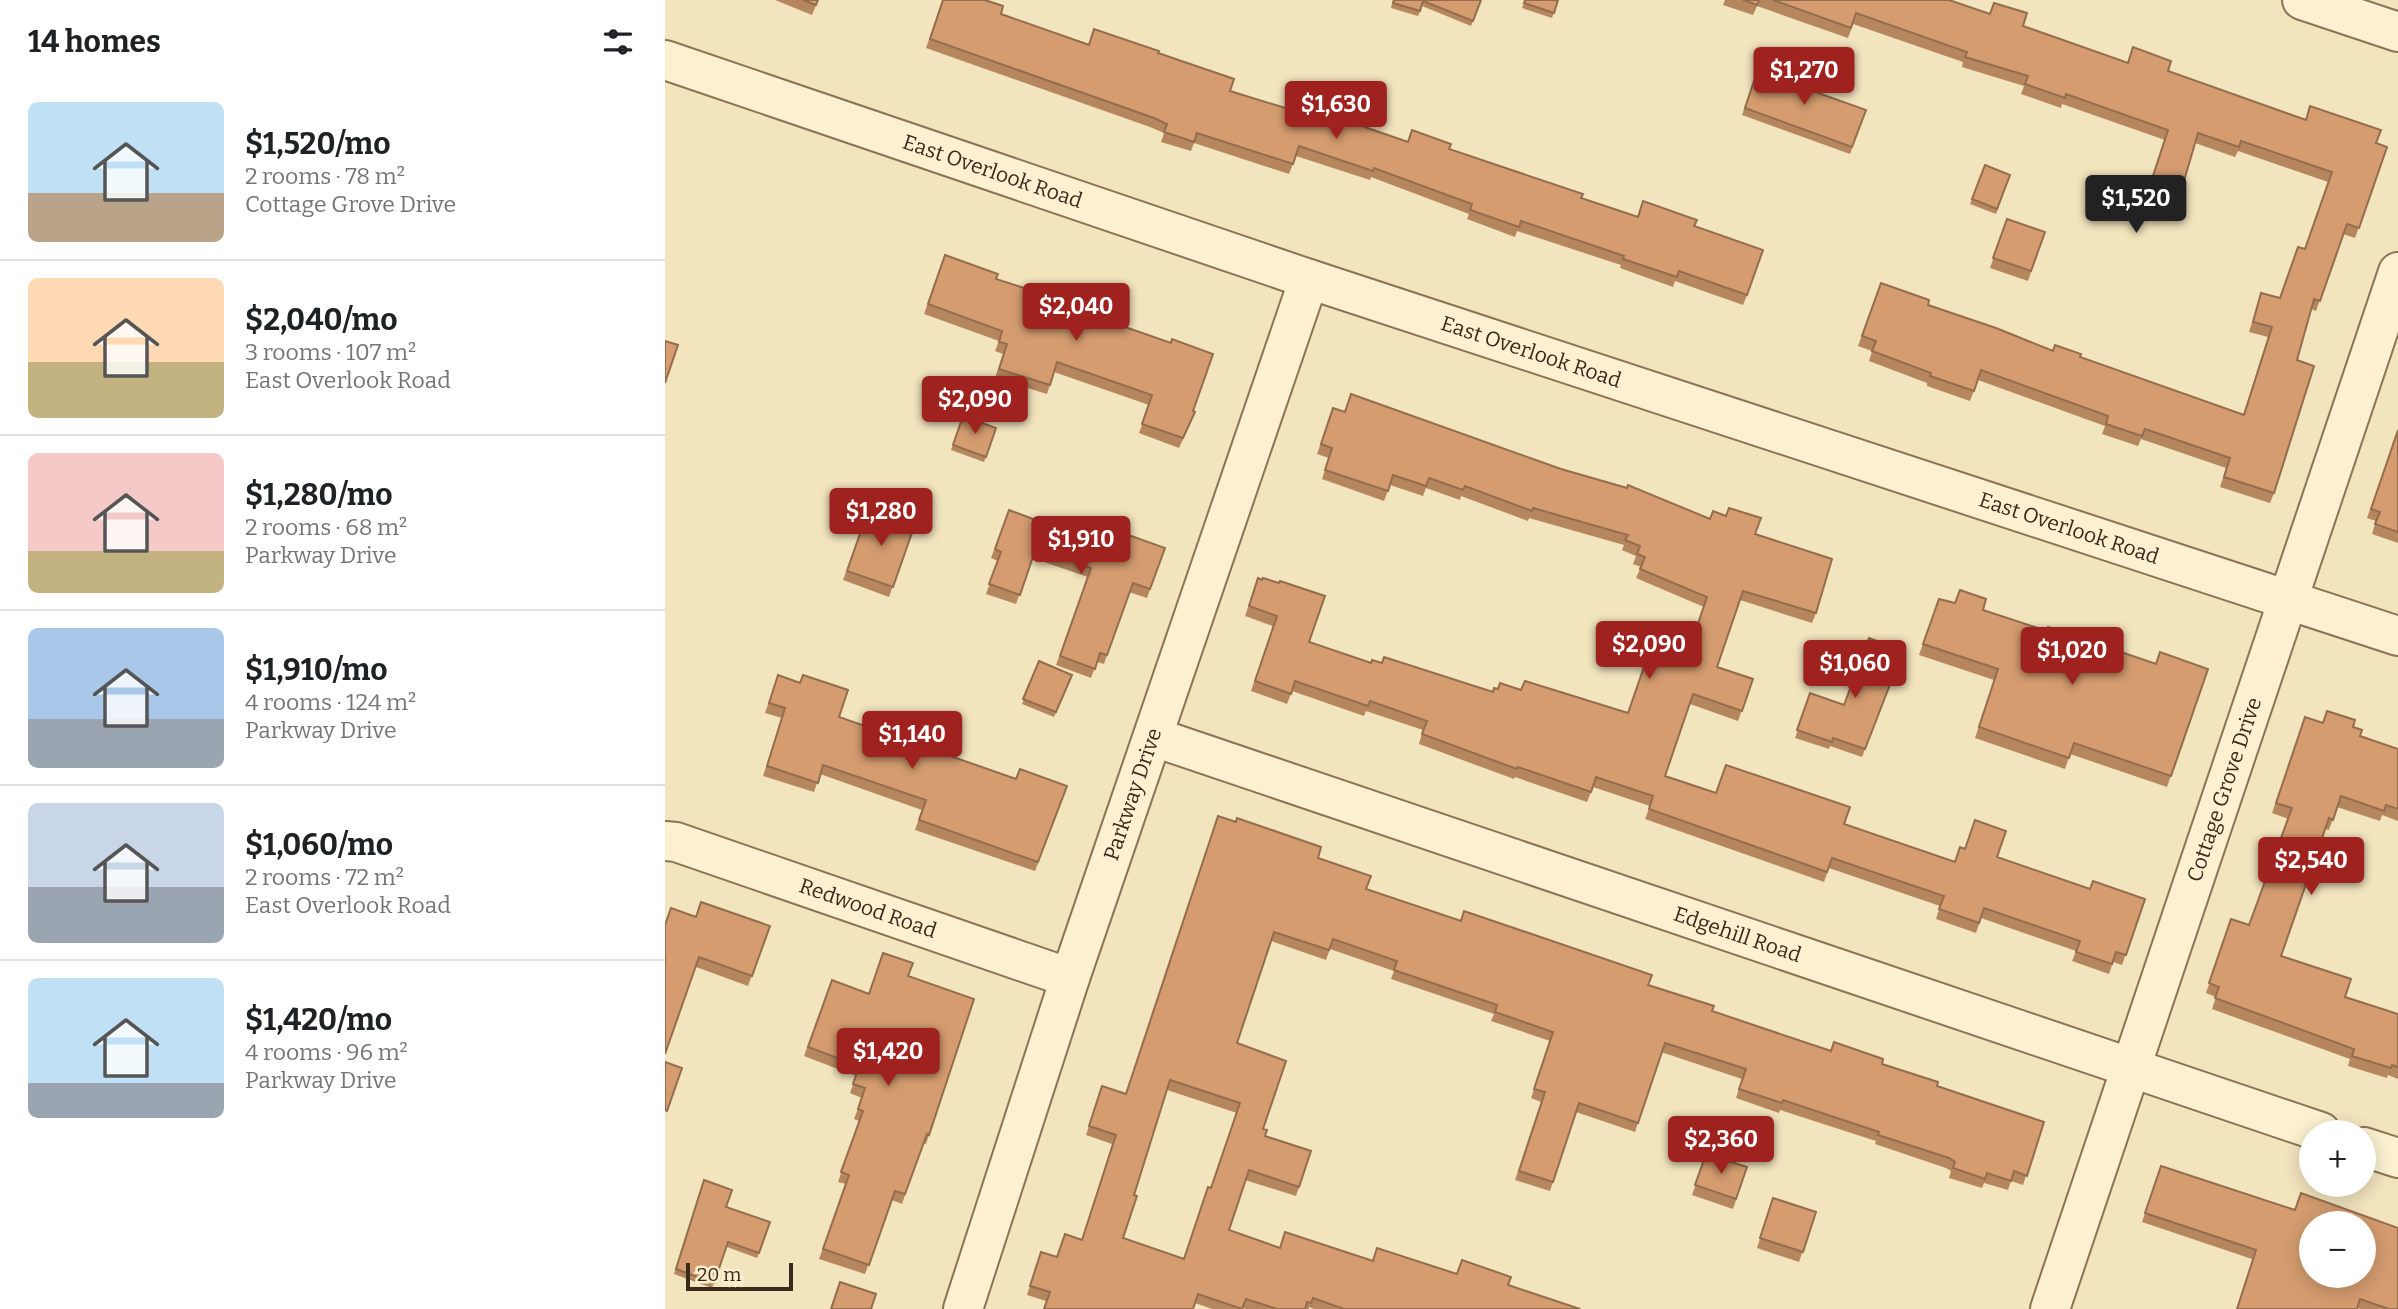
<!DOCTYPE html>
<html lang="en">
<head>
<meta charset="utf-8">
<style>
	:root { --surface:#fff; --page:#f2f2f2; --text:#202124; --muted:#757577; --line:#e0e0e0; --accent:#a0221f }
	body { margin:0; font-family:Bitter,serif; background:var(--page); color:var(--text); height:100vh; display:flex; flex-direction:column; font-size:26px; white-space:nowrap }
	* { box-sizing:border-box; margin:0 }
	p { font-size:23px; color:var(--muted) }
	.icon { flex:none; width:38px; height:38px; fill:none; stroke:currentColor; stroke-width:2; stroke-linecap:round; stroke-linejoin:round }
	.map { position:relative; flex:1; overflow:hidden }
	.details { display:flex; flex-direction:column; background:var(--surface); width:665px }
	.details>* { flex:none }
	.buttons { position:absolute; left:1634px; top:1120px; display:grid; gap:14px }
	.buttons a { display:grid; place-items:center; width:77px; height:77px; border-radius:50%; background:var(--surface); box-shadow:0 4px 18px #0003; font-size:35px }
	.scale { position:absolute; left:21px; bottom:18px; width:107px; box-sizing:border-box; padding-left:7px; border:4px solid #392a1b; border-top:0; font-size:19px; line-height:24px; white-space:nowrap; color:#392a1b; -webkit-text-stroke:5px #f9edcd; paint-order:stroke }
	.price { position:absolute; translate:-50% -60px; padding:0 16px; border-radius:7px; background:var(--accent); color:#fff; font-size:23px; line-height:46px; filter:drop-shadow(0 2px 4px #0008) }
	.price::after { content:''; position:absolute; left:50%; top:42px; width:21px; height:16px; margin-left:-10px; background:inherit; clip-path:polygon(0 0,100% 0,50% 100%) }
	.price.on { background:#222; color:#fff }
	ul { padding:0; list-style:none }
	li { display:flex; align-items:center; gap:21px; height:175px; padding:0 28px }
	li+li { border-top:2px solid var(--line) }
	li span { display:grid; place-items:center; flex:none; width:196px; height:140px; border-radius:10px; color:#555 }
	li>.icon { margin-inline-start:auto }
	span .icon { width:84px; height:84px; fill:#fffc; stroke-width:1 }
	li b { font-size:30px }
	h2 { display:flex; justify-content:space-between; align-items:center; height:84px; padding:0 28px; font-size:30px }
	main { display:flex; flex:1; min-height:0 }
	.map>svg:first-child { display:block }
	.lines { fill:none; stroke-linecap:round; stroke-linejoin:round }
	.street-casing { stroke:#8b7354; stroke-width:42 }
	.street { stroke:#fcf0d1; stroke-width:38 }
	.wall { fill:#b6865f; fill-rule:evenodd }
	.building { fill:#d49c6f; stroke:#946d4e; stroke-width:2; fill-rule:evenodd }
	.labels { text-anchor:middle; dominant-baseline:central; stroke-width:6; stroke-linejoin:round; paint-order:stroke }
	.street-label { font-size:21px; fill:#392a1b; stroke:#f9edcd }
</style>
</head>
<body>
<main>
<section class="details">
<h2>14 homes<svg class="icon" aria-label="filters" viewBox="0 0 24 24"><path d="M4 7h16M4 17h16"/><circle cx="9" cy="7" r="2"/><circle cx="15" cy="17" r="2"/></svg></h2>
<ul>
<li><span style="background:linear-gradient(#bfe0f5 65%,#b9a48a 0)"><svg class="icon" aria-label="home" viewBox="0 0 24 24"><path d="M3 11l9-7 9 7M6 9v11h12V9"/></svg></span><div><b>$1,520/mo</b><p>2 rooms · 78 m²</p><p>Cottage Grove Drive</p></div></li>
<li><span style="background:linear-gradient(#ffd9b3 60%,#c2b280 0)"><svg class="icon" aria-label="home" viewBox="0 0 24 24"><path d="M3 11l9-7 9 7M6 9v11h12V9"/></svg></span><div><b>$2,040/mo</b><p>3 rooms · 107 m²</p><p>East Overlook Road</p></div></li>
<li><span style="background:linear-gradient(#f6c9c9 70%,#c2b280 0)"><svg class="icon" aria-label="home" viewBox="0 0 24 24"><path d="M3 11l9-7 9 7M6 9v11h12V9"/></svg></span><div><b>$1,280/mo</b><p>2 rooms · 68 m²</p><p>Parkway Drive</p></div></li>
<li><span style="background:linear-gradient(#a9c7e8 65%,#9aa5b1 0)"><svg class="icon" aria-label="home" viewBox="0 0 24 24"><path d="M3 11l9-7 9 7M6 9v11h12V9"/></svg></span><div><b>$1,910/mo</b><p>4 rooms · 124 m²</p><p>Parkway Drive</p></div></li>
<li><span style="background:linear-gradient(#c9d6e8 60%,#9aa5b1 0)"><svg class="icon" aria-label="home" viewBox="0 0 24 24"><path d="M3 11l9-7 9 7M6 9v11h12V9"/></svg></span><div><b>$1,060/mo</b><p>2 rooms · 72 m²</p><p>East Overlook Road</p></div></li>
<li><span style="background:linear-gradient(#bfe0f5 75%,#9aa5b1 0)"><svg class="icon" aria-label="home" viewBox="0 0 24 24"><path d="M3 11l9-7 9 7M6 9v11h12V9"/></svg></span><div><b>$1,420/mo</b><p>4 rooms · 96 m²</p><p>Parkway Drive</p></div></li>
</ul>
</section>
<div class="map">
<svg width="1733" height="1309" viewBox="0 0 1733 1309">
	<rect width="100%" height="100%" fill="#f2e4bd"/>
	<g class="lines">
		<g class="street-casing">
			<g id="street">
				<path d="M1637,0L1733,32"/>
				<path id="s1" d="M0,60L644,279L1733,636"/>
				<path id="s2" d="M489,737L1656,1132"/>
				<path id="s3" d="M0,841L11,842L405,978"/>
				<path d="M1699,1147L1733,1158"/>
				<path id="s4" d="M298,1309L405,978L644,279"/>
				<path id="s5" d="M1385,1309L1733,272"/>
			</g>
		</g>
		<use href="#street" class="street"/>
	</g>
	<path class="wall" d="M110,0H153L147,15Z
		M278,0L336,14L424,44L493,53L565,91L656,119L691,124L743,142L784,149L916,198L972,217L1029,226L1082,295L1078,305L1010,281L1008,287L955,268L956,265L852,231L850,237L802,219L804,214L706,177L705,180L631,156L624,174L529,143L526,151L496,142L499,133L485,127L261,48Z
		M728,0H816L806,26L757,6L753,16L726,8Z
		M860,0H893L887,18L857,8Z
		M1060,0H1284L1325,14L1329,3L1358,26L1463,63L1503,71L1640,120L1722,147L1690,238L1678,234L1651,311L1646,309L1632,360L1609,493L1605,503L1555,487L1561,468L1476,439L1473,446L1437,434L1440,426L1313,380L1305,401L1262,386V383L1204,361L1207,351L1193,346L1216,283L1263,305L1388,351L1415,357L1578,415L1603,337L1584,332L1593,303L1596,293L1615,298L1640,249L1663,182L1573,151L1570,157L1530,143L1510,208L1481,198L1500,140L1397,104L1396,108L1356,94L1359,86L1297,67L1298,62L1188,24L1183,38L1092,6L1088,15L1058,5Z
		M1094,66L1131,85L1201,110L1185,154L1077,115Z
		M1320,165L1345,175L1331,214L1305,204Z
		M1342,219L1380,232L1363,281L1325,268Z
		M280,255L331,279L382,300L528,411L526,422L514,448L474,433L484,405L389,372L382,394L330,378L338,354L330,351L334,341L259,314Z
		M668,408L680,412L896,469L1045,519L1061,516L1064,508L1090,534L1151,613L1147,623L1075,600L1052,667L1088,679L1073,721L1025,704L1000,776L1051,793L1179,824L1290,862L1332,857L1425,889L1480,899L1457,965L1448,962L1444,974L1407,961L1411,951L1316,918L1311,933L1271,919L1275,906L1164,868L1159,882L980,819L985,806L928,787L922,802L850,777L849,779L754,744L758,730L701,711L699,716L627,691L622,704L586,691L608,626L580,616L593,578L644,642L706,663H717L828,692L856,690L963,713L1022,656L1039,607L971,578L976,567L968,564L971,556L957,550L959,545L864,518L863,521L796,496L795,500L761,488L758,496L725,485L719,501L657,479L664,458L652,454Z
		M298,416L331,428L319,462L286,450Z
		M1733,429V543L1707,534L1711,521L1702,518Z
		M204,508L250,524L224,597L178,580Z
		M344,510L427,541L500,548L482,598L464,592L439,664L432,662L426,678L391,665L423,577L367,558L351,604L321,594L333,561L326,558Z
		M1274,599L1318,610L1382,631L1491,663L1543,669L1502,787L1405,754L1400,769L1310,738L1329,680L1254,655Z
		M1238,651L1197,757L1165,746L1164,749L1130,738L1145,693L1179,705Z
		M374,661L407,675L389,717L357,704Z
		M113,675L174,717L351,779L402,786L370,871L250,830L257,810L155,774L149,792L98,776L117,718L100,713Z
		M1640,717L1658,723L1688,727L1695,736L1733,749V821L1717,815L1715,821L1672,807L1664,830L1660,829L1616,956L1680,997L1733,1014V1079L1723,1075L1722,1078L1683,1066L1685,1059L1547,1009L1551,997L1541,993L1566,919L1584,925L1624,819L1607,813Z
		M653,858L701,889L983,985L1047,1011L1166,1051L1217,1064L1272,1086L1379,1122L1358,1185L1346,1181L1343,1190L1319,1183L1317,1188L1284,1178L1286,1171L1281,1168L1210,1144L1211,1141L1115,1110L1114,1113L1071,1098L1077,1079L996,1052L970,1132L911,1112L885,1191L850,1180L876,1102L866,1098L885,1041L826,1021L829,1014L726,979L729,971L665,949L661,960L606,941L572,1043L600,1136L646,1151L631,1196L580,1180L564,1230L615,1248L792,1274L843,1285L915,1309H649L644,1307V1309H581L578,1308V1309H547L530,1303L381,1301L362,1295L376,1252L392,1257L417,1240L447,1144L421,1135L437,1086L461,1094ZM502,1090L572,1113L546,1188L519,1259L458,1238L469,1195Z
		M31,917L105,926L83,986L31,967Z
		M243,976L309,999L261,1144L258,1143L237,1204L227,1200L200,1274L154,1259L181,1184L173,1182L194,1121L189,1119L197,1098L185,1093L191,1076L139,1056L167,980L204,994Z
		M1041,1154L1082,1167L1068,1209L1027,1195Z
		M1496,1166L1733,1309H1695L1587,1259L1477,1222Z
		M39,1180L61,1207L105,1222L92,1258L62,1247L47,1288L9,1274Z
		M1108,1198L1151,1212L1134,1262L1092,1248Z"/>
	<path class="building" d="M138,0H153L151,5Z
		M278,0H320L338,6L336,14L424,45L429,29L494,51L493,53L569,79L565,91L656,119L658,113L664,115L672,90L699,99L691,124L743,142L747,130L786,144L784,149L918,194L916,198L973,217L978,201L1032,220L1029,226L1098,250L1082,295L1014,271L1012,277L958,259L959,256L856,221L854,227L805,210L807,204L709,168L708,171L634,146L628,164L532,133L529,142L499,132L502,124L489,118L265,39Z
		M729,0H816L808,21L758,1L755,11L728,3Z
		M860,0H893L889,13L859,3Z
		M1078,0H1094L1092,5Z
		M1108,0H1284L1325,14L1329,3L1362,13L1358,26L1463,63L1468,47L1506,61L1503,71L1641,120L1645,106L1716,130L1711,143L1722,147L1694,228L1682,224L1655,301L1649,299L1632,360L1649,366L1609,493L1559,477L1565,458L1480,429L1477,436L1441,424L1443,416L1316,370L1309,391L1265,376L1266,373L1207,351L1211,341L1197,336L1216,283L1264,300L1263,305L1331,328L1388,351L1390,345L1416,354L1415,357L1579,415L1607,327L1588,322L1596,293L1615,298L1633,247L1640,249L1667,172L1576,141L1574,147L1533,133L1514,198L1484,188L1503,130L1401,94L1400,98L1360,84L1363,76L1300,57L1302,52L1191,13L1186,28Z
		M1094,66L1133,80L1131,85L1201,110L1187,147L1080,108Z
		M1320,165L1345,175L1332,209L1307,199Z
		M1342,219L1380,232L1366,271L1328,258Z
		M280,255L333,274L331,279L384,296L382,300L506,343L507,339L548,354L528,411L530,412L518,438L477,424L487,395L392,362L385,385L334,369L342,344L334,342L337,331L263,304Z
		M0,341L13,345L0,383Z
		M686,394L896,469L962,488L963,485L1045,519L1048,511L1061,516L1064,508L1096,518L1090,534L1167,559L1151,613L1078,591L1052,667L1088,679L1077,711L1028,694L1000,776L1051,793L1061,765L1185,807L1179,824L1290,862L1295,847L1300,849L1310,820L1341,831L1332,857L1425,889L1428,881L1480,899L1461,955L1451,952L1447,964L1411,952L1415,941L1319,908L1314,923L1274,909L1279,896L1167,858L1162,872L984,809L988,796L931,777L926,792L853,767L852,769L757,734L762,721L705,701L703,706L630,681L626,694L590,681L612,616L584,606L593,578L597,580L598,578L614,583L615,581L660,596L644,642L706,663L707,660L717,663L719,657L828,692L829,688L833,689L835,683L856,690L860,681L963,713L987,644L1022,656L1042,597L975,569L980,557L972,554L975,546L960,540L963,535L868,508L867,511L800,486L798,490L764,478L761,486L728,475L723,491L660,470L667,448L656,444L668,408L680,412Z
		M298,416L331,428L321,457L288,445Z
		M1733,430V532L1710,524L1715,512L1706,509Z
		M204,508L250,524L228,587L182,571Z
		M344,510L427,541L433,524L500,548L485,589L468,583L442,655L435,653L430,669L395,656L426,568L371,548L355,595L324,584L336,552L330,549Z
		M1295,590L1321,599L1318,610L1382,631L1383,627L1491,664L1495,652L1543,669L1506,776L1409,743L1404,758L1314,727L1333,669L1258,644L1274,599L1290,603Z
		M1204,638L1238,651L1200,749L1168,738L1167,742L1132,730L1145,693L1179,705Z
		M374,661L407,675L391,712L358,699Z
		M113,675L135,683L138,675L183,690L174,717L351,779L355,769L402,786L373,862L254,820L261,800L158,765L153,783L102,766L120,708L104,703Z
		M1662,711L1690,720L1688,727L1697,730L1695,736L1733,749V809L1721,805L1719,811L1676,796L1668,820L1664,818L1616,956L1686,979L1680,997L1733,1014V1067L1727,1065L1726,1068L1687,1056L1689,1049L1550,998L1554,987L1544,983L1566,919L1584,925L1627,808L1611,803L1640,717L1658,723Z
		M553,816L571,822L572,818L656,847L653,858L706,876L701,889L796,921L799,911L987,975L983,985L1049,1006L1047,1011L1166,1051L1169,1042L1218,1059L1217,1064L1273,1082L1272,1086L1379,1122L1362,1176L1349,1171L1346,1181L1322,1173L1320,1179L1288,1168L1290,1162L1284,1158L1213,1135L1214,1132L1118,1100L1117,1103L1074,1089L1081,1069L1000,1043L973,1123L914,1103L888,1182L854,1171L880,1092L869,1089L888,1032L830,1012L832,1005L729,970L732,961L668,939L664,950L609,932L572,1043L621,1061L598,1129L602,1130L600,1136L646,1151L634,1187L584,1170L564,1230L615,1248L620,1232L708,1261L712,1248L792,1274L797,1260L846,1277L843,1285L915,1309H679L648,1298L646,1303L642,1302L640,1309H612L581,1299L577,1309L533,1294L528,1309H379L385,1292L365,1286L376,1252L392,1257L400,1234L417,1240L451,1135L424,1126L437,1086L461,1094ZM505,1080L575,1103L546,1188L543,1187L519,1259L458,1238L472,1196L469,1195Z
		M36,902L105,926L87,976L34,957L0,1054V925L6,908L31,917Z
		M218,953L248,963L243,976L309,999L264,1135L262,1134L240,1194L230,1191L204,1265L158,1249L184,1175L176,1172L198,1111L193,1109L200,1088L188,1084L194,1066L143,1047L167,980L204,994Z
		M0,1062L17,1068L2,1111L0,1110Z
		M1041,1154L1082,1167L1071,1199L1030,1185Z
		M1496,1166L1630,1210L1636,1193L1733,1228V1227V1309H1724L1695,1299L1692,1309H1572L1591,1250L1480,1213ZM1647,1223H1699V1276H1647Z
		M39,1180L67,1190L61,1207L105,1222L94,1253L63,1242L49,1283L11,1269Z
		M1108,1198L1151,1212L1138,1252L1095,1238Z
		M175,1282L211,1294L206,1309H166Z"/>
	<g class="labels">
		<g class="street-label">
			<text stroke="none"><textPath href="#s1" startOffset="346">East Overlook Road</textPath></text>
			<text stroke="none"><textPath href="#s1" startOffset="914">East Overlook Road</textPath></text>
			<text stroke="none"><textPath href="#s1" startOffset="1480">East Overlook Road</textPath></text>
			<text stroke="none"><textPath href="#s5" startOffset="548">Cottage Grove Drive</textPath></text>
			<text stroke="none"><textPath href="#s4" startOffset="542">Parkway Drive</textPath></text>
			<text stroke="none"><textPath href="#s3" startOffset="214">Redwood Road</textPath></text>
			<text stroke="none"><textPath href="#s2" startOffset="616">Edgehill Road</textPath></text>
		</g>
	</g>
</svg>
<div class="buttons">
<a>+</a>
<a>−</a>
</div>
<div class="scale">20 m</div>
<b class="price" style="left:1139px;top:107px">$1,270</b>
<b class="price" style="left:671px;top:141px">$1,630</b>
<b class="price on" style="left:1471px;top:235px">$1,520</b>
<b class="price" style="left:411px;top:343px">$2,040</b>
<b class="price" style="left:310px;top:436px">$2,090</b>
<b class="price" style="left:216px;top:548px">$1,280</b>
<b class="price" style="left:416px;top:576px">$1,910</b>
<b class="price" style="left:984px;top:681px">$2,090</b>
<b class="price" style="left:1407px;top:687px">$1,020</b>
<b class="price" style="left:1190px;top:700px">$1,060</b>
<b class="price" style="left:247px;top:771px">$1,140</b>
<b class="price" style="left:1646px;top:897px">$2,540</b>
<b class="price" style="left:223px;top:1088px">$1,420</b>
<b class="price" style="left:1056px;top:1176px">$2,360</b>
</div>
</main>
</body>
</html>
